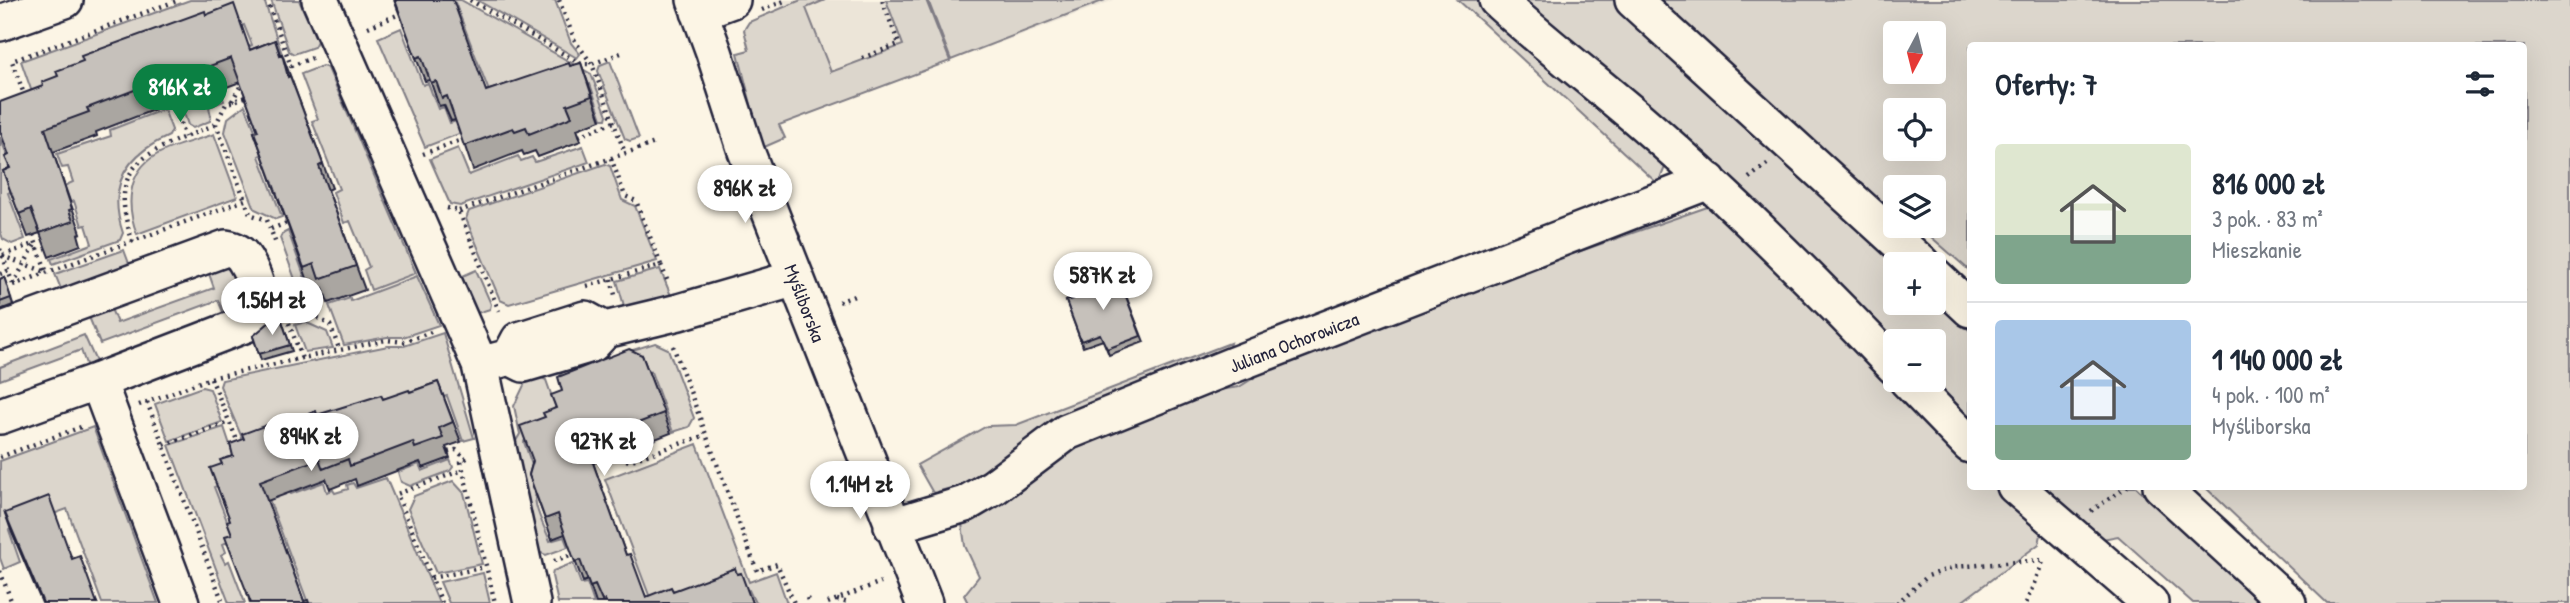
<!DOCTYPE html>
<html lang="pl">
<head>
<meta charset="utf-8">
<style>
	:root { --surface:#fff; --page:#f6f6f7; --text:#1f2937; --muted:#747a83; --line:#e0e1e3; --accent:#0b8043 }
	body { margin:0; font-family:"Patrick Hand",sans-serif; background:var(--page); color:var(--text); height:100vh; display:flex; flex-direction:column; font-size:26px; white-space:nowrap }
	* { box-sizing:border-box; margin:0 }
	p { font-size:23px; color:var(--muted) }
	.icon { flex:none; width:38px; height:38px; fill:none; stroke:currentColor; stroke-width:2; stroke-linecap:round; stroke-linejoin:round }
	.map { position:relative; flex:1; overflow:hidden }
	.sheet { position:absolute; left:1967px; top:42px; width:560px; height:448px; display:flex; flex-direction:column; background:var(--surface); border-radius:7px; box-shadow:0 7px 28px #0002 }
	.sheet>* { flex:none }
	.needle { width:46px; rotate:187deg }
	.tools { position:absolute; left:1883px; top:21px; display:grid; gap:14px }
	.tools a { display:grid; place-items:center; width:63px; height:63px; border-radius:7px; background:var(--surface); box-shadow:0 7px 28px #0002; font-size:35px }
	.price { position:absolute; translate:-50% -60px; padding:0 16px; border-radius:24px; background:#fff; color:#222; font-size:23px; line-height:46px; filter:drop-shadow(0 2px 4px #0008) }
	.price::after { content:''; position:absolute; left:50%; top:42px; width:21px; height:16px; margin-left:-10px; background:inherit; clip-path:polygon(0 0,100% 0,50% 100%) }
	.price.current { background:var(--accent); color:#fff }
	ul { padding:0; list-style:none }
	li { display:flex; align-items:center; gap:21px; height:175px; padding:0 28px }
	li+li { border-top:2px solid var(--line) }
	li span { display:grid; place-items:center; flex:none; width:196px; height:140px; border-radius:7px; color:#555 }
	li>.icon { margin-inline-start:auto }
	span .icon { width:84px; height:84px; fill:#fffc; stroke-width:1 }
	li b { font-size:30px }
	h2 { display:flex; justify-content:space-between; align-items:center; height:84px; padding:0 28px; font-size:30px }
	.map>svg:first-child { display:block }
	.built { fill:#ece5d8 }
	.green { fill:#dcd6cc; stroke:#7f7c84; stroke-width:2; fill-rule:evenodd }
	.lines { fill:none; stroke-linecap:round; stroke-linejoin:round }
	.minor-casing { stroke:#22223b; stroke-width:40 }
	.path { stroke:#22223b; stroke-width:4.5; stroke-dasharray:2 5; stroke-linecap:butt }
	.minor { stroke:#fcf5e5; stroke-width:35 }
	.wall { fill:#aaa6a1; stroke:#22223b; stroke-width:2 }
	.building { fill:#c6c1bb; stroke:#22223b; stroke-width:2 }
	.labels { text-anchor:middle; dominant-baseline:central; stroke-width:7; stroke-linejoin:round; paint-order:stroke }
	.street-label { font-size:19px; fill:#22223b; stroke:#fcf5e5 }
</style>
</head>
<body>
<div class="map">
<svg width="2570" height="603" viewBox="0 0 2570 603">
	<rect width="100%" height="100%" fill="#fcf5e5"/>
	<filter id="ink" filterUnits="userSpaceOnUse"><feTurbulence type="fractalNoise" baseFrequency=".0143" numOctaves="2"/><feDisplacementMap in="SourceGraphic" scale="14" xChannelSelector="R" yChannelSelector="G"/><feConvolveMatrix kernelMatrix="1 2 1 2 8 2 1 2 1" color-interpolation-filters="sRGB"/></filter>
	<g filter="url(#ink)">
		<path class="built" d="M778,0H1114L793,120L785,18Z"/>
		<path class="green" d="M190,0H264L282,54L280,60L257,69L248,47L252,45L244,25L219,34L40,115L21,61Z
			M271,0H299L317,41L314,47L294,54L289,51Z
			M454,0H461L591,74L607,115L606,119H602L590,84L497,112Z
			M477,0H555L571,43L580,54L577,58Z
			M801,0H825L806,8L831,72L903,45L886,0H926L950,61L779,125L785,138L762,148L738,53L749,50L744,30L749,22Z
			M928,0H1105L951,60Z
			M1458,0H1484L1670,155L1658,184Z
			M1513,0H1615L1900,264H1895V303H1934V296L1970,331V427L1921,380H1934V341H1895V355L1939,432L1970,462V486L1996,487L2042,530L2039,544L1960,603H968L964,595L979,576L965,546L962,524L1079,438L1205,392L1239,387L1279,362L1494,281L1739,196Z
			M1654,0H2570V603H2327L2205,487L2524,486V46H1970V271L1922,229L1911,236L1900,226H1934V187H1895V221ZM1895,33H1934V72H1895ZM1895,110H1934V149H1895Z
			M401,28L423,85L428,83L438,109L444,107L450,123L460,120L464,132L425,147L378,38Z
			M610,61L639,138L630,141L625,139L598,71L600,65Z
			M322,66L328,68L416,273L371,290L364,270L369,267L350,221L344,223L333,192L339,189L312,121L318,119L301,74Z
			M221,92L224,101L209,107L211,116L210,121L193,128L188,125L182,107Z
			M245,105L264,153L259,156L282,217L276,219L255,209L225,132L228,118Z
			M164,109L172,130L169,136C125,155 107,186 123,233L120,240L53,264L51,259L92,244L86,225L82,226L74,201L69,203L64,186L73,182L68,167L62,168L57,154L111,136L110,130Z
			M214,134L237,197L137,234C126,206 127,172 156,155C173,145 196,141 214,134Z
			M0,137L16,178L15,190L8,193L25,239L12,244L3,239L0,231Z
			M583,146L589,162L460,206L450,204L430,159L458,148L469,175L518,156L521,161L532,157L535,162Z
			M605,164L610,166L622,200L635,206L657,261L509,304L500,300L466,219L469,211Z
			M288,231L310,292L300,293L280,238L282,234Z
			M124,250L131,269L63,294L55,274Z
			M215,265L226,267L235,272L243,301L238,310L226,319L218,300L100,344L87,312L109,304L117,323L214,288L207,268Z
			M660,269L672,298L645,305L624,306L617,281Z
			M476,270L491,304L490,309L474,314L458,278Z
			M417,276L439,325L403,337H387L344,345L329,305L350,298L351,301Z
			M305,322L327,332L333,348L305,352L295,325Z
			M443,333L474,438L463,441L447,396L248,452L220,386L222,380L388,346H404Z
			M84,335L98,366L88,370L81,350L0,380V367Z
			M655,343L668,349L694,418L689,427L673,432L651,372L636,365L564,391L560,376L562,372Z
			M1230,343L1226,356L980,480L933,493L917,465L987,426L1016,425Z
			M540,377L546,380L558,414L528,433L524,442L539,485C528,499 544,525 550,541L564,537L568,547L546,555L536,551L513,446L520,434L514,406L526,381Z
			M202,387L210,389L222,422L169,441L155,404Z
			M93,427L96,435L158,603H102L67,509L9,530L20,562L4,569L0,558V461Z
			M224,427L235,460L226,483L214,487L234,539L223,544L226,552L221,555L225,563L229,561L245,603H229L169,445Z
			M697,444L749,582L776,572L787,603H755L749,590L678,603H652L605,479Z
			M450,460L453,467L450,471L410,486L401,482L398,472L419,464L422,471Z
			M386,478L439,603H308L267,494L287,487L291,494L324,482L327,492L333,490L335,493L348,489L347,485L353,483L356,488Z
			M453,481L464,493L482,564L436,573L408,509L414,496Z
			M2033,487H2136L2260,603H2193L2118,536L2092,541Z
			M573,563L581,584L587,583L594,603H558L552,576L553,571Z
			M483,573L490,603H449L440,582Z"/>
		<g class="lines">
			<g class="minor-casing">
				<path id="minor" d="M320,0L480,365L532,603
					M695,0L714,52L746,151L924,603
					M1497,0C1544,43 1595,82 1643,123C1732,200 1814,282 1895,367
					M1633,0L1922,264
					M699,12L732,0
					M0,23L65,0
					M1934,275L1970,309
					M0,331L226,248C234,249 241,253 245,260C252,271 262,296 259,310C258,316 254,319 249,323L98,381L0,416
					M510,357L519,340L585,319L605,330
					M480,365L510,357L524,364L592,344L605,330L679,312L796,278
					M1907,380L1970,445
					M98,381L181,603
					M2015,486L2150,603
					M2161,486L2288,603
					M892,526L965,504L994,487L1067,432L1233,365L1709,181"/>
			</g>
			<path class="path" d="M267,0L291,66L312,58
				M470,0L581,64H592L621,53
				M559,0L575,41L592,64L625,153
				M762,10L787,0
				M368,27L400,14
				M862,58L899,44L882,0
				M25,97L12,61L179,0
				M245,97L226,104L216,124L245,200
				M232,101L241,85
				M173,103L185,137
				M579,136L614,122
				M423,154L467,138
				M611,158L625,196L636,201L661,265
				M1749,178L1767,164
				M447,208L459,211L499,311
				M459,211L655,143
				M271,229L292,221
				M33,235L47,273
				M133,242C102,159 154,151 216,124
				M0,249L13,284
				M3,255L34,244
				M2,256L46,272
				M0,274L8,271
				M611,279L615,295
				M13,284L36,243
				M13,285L245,200L250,214L267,220L276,244
				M587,286L661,265L668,282
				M292,288L299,307L330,325L340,351
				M839,302L854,296
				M310,313L319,296L318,290
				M289,323L302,359
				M673,346L757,571L777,564L794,603
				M211,378L239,445
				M147,402L223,603
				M139,405L211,378L386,340L404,342L431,332
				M164,445L229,422
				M448,452L456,450L466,459
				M0,457L81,427
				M467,458L461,462L495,603
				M600,461L614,456L629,461L706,435
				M2091,511L2128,486
				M554,561L573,554
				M0,571L12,603
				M431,578L486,567
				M807,598L809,603
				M837,600L849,603
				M442,603L397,494L463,470
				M828,603L881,582
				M1897,603L1928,576L1954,567L2043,560
				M2026,603L2044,559"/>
			<use href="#minor" class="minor"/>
		</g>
		<path class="wall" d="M394,0L486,91L581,63L601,120L577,129L581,141L538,157L535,151L524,155L522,151L473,170L456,120L451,121L444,105L439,106L430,80L425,81Z
			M206,15L250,50L275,40L280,54H282L332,188L328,190L365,290L328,303L323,288L312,292L254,132L258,131L240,82L181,104L179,100L96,132L97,136L53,152L81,233L78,234L81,245L49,257L40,233L28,237L3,171L9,168V155L43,86L58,76Z
			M1117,273L1144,342L1109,355L1103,340L1083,347L1066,301Z
			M4,277L13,305L0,310V279Z
			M281,318L292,351L261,360L253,336Z
			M642,355L671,433L593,463L626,555L646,597L673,591L737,574L752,603H596L588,580L583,582L565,534L552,539L529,475L545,417L555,408Z
			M438,382L461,442L446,447L450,458L423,468L420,462L357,486L355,479L330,489L326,479L267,501L304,601L309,603H250L232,534L222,464L233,456L290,421L318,415L383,399L410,392Z
			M5,513L72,559L97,603H42L12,533Z"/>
		<path class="building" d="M395,0H453L486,91L569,63L570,66L581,63L592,96L567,105L572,117L529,134L526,127L515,131L513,128L464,146L447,96L442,98L436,81L431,83L421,56L416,58Z
			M234,4L250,50L275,40L280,55L282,54L288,77L290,76L323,164L319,166L356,266L319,279L314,264L304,268L254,132L258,131L231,58L172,80L171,76L87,108L89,112L45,128L72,209L69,210L73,221L40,233L31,209L19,214L3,171L10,168L5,157L9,155L0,131V102L43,86L42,82L58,76L56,71L83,61L81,56L205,11L206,15Z
			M1117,273L1141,336L1107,349L1100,334L1081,341L1066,301L1073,299L1070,291Z
			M4,277L11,298L0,302V279Z
			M281,318L290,345L259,354L253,336L271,321Z
			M629,349L642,355L664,413L586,443L626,555L630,554L646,597L671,587L673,591L735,568L737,574L741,573L752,603H606L605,600L602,601L595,585L590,587L580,560L575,562L558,514L545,519L529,475L533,461L520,426L545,417L543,413L556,408L551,395L562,391L558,377Z
			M438,382L453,422L439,428L443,438L415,448L413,442L350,466L348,459L323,469L319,459L260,481L304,601L308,600L309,603H251L225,536L232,534L227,521L230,520L210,468L222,464L220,460L233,456L230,444L244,439L242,434L289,417L290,421L316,411L317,415L381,395L383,399L409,390L410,392Z
			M49,496L72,559L80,556L97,603H43L5,513Z"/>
	</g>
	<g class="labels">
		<g class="street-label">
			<text transform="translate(805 303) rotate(69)">Myśliborska</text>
			<text transform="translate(1294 342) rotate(-21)">Juliana Ochorowicza</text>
		</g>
	</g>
</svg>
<div class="tools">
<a><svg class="needle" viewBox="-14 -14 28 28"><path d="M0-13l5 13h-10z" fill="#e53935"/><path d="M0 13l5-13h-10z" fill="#747a83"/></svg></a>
<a><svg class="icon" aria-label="locate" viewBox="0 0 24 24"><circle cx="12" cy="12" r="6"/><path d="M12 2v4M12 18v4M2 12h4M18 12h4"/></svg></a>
<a><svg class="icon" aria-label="layers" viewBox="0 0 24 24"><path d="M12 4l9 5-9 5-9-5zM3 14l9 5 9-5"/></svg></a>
<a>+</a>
<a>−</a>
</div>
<b class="price current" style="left:180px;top:124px">816K zł</b>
<b class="price" style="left:745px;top:225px">896K zł</b>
<b class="price" style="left:1103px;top:312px">587K zł</b>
<b class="price" style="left:272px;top:337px">1.56M zł</b>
<b class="price" style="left:311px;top:473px">894K zł</b>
<b class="price" style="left:604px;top:478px">927K zł</b>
<b class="price" style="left:860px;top:521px">1.14M zł</b>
<section class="sheet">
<h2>Oferty: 7<svg class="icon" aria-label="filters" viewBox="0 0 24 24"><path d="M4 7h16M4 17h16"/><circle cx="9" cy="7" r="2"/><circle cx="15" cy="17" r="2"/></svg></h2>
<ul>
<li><span style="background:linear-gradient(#dfe7d0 65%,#7fa58c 0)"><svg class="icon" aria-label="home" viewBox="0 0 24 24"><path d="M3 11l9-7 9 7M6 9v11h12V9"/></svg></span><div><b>816 000 zł</b><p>3 pok. · 83 m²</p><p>Mieszkanie</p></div></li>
<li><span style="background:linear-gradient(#a9c7e8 75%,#7fa58c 0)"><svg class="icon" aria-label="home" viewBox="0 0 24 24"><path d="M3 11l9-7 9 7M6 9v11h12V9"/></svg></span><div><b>1 140 000 zł</b><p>4 pok. · 100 m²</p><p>Myśliborska</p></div></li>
</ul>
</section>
</div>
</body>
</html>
